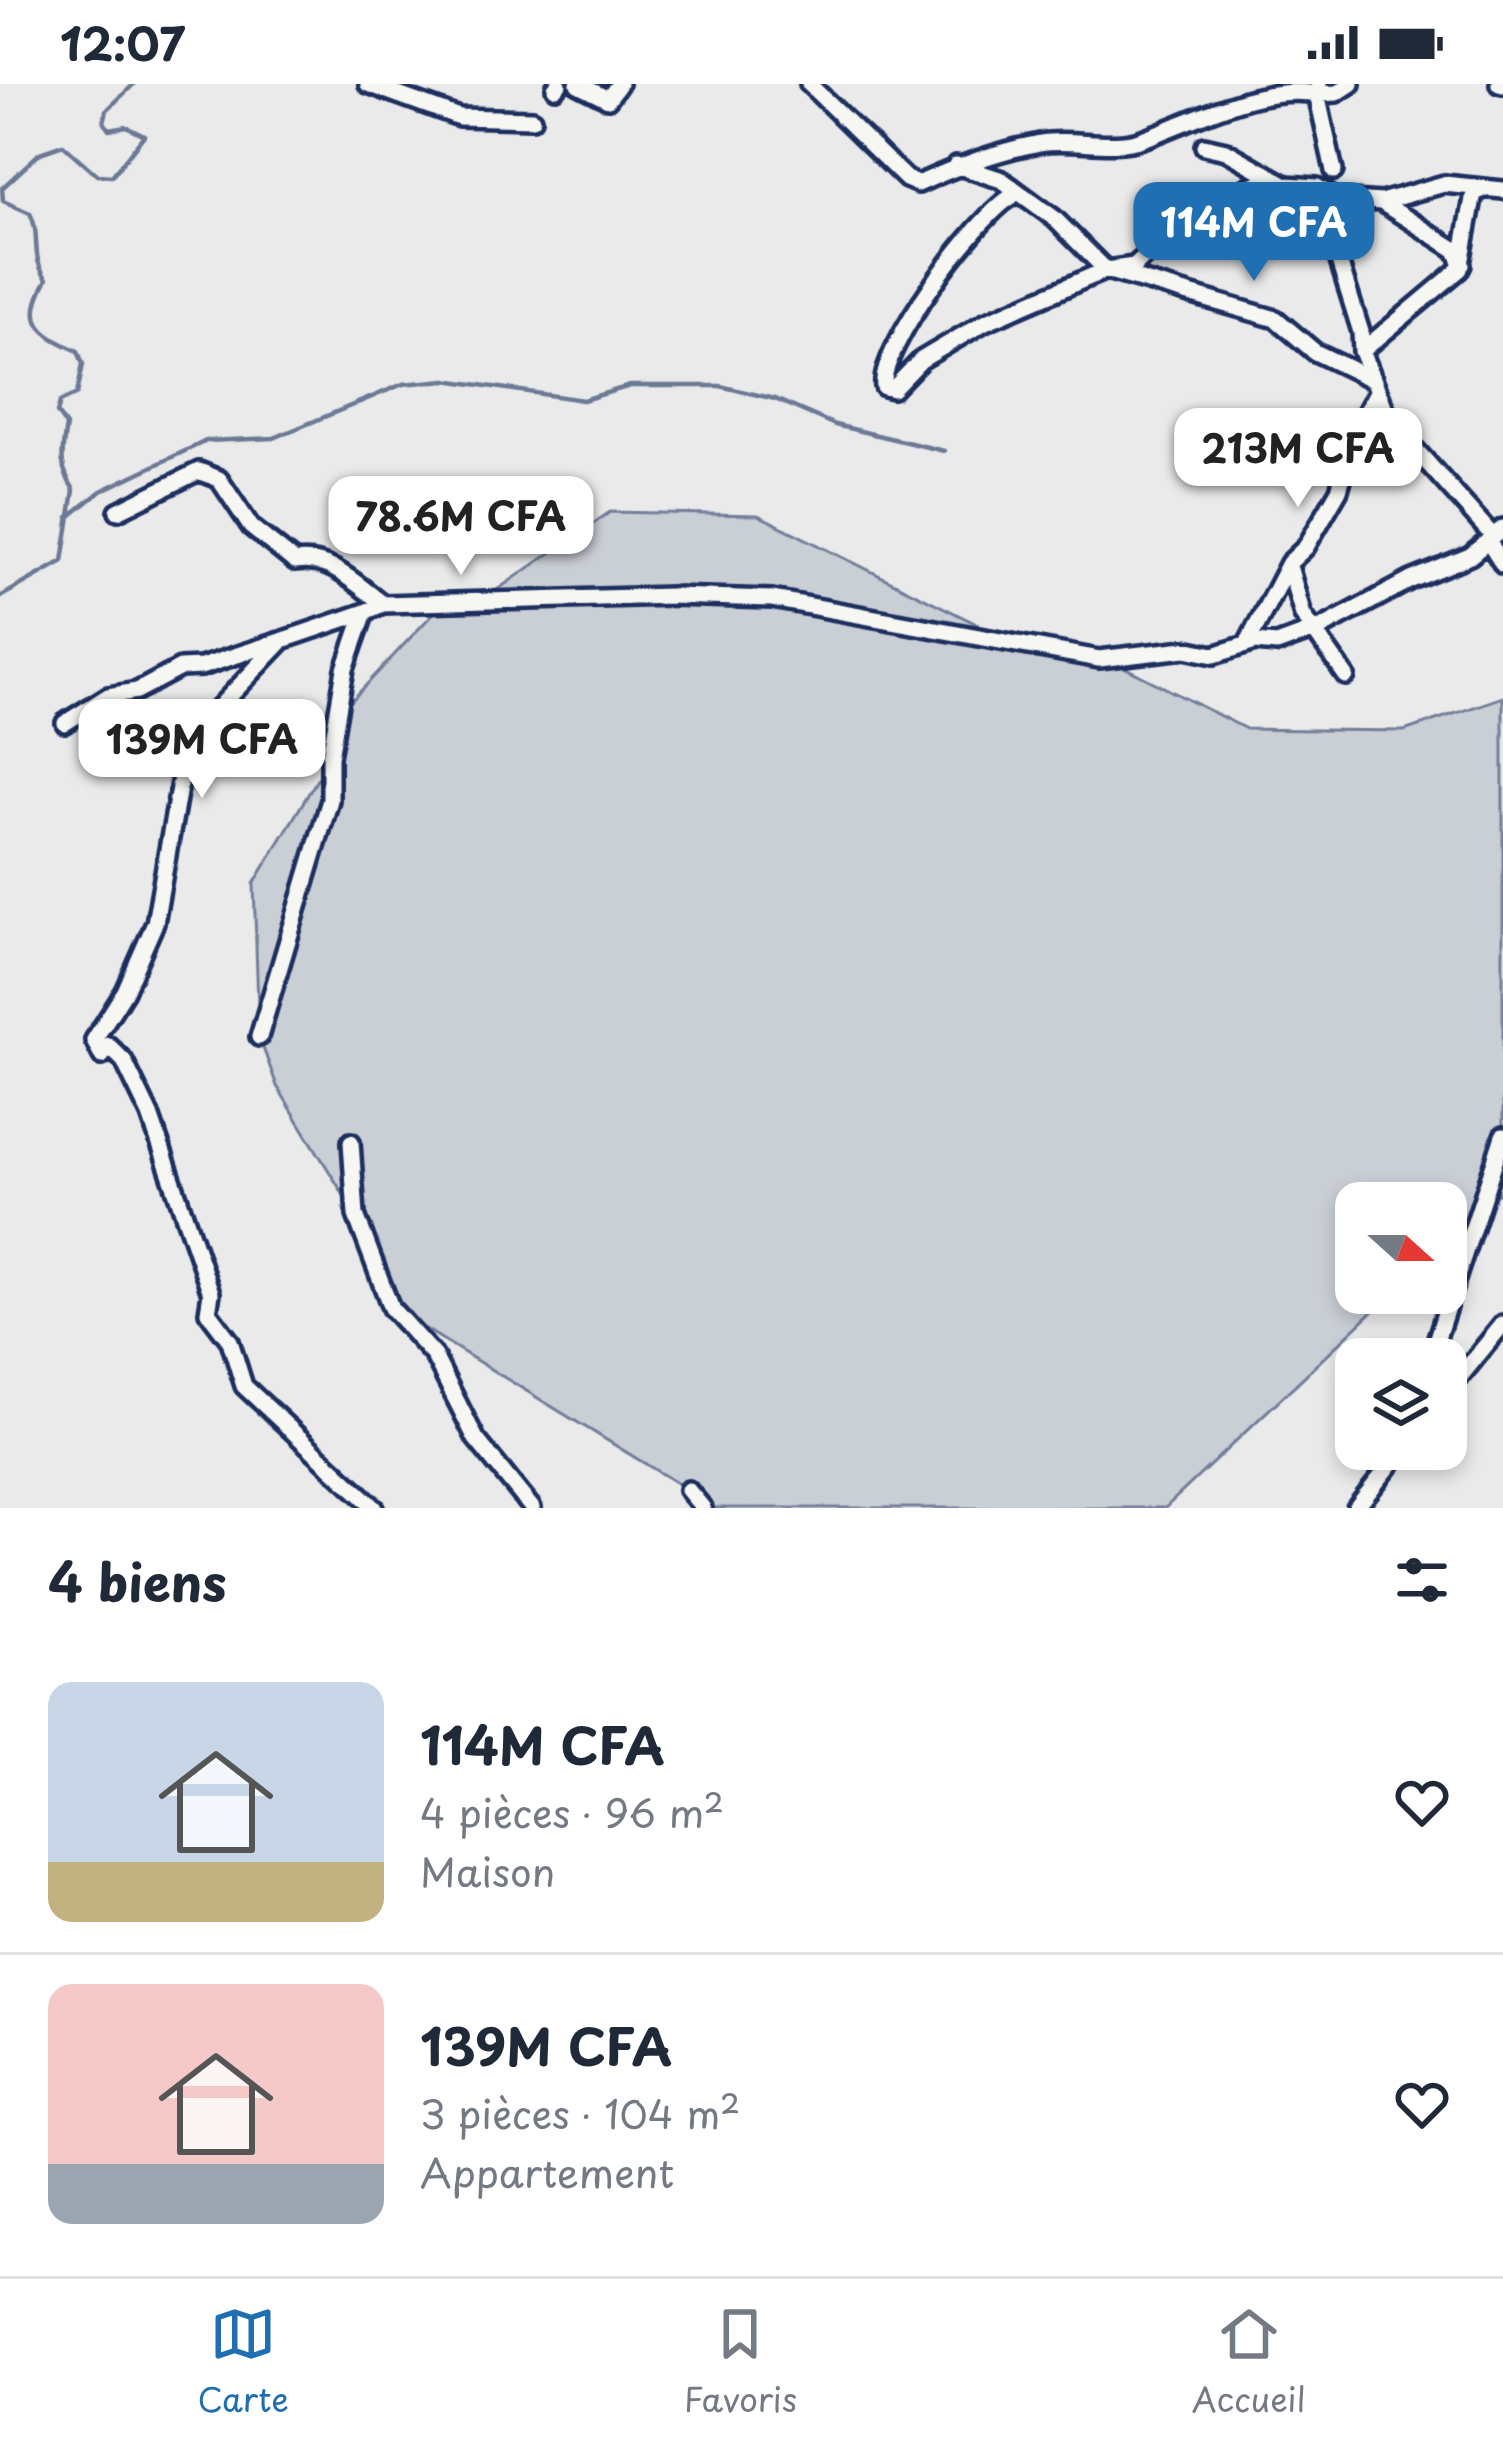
<!DOCTYPE html>
<html lang="fr">
<head>
<meta charset="utf-8">
<style>
	:root { --surface:#fff; --page:#f6f6f7; --text:#1f2937; --muted:#747a83; --line:#e0e1e3; --accent:#1f6fb2 }
	body { margin:0; font-family:"Playpen Sans",sans-serif; background:var(--page); color:var(--text); height:100vh; display:flex; flex-direction:column; font-size:45px; white-space:nowrap }
	* { box-sizing:border-box; margin:0 }
	p { font-size:39px; color:var(--muted) }
	.icon { flex:none; width:66px; height:66px; fill:none; stroke:currentColor; stroke-width:2; stroke-linecap:round; stroke-linejoin:round }
	.map { position:relative; height:1424px; overflow:hidden }
	.drawer { display:flex; flex-direction:column; background:var(--surface); flex:1 }
	.drawer>* { flex:none }
	.needle { width:78px; rotate:111deg }
	.buttons { position:absolute; left:1335px; top:1098px; display:grid; gap:24px }
	.buttons a { display:grid; place-items:center; width:132px; height:132px; border-radius:24px; background:var(--surface); box-shadow:0 6px 18px #0003; font-size:60px }
	.price { position:absolute; translate:-50% -102px; padding:0 27px; border-radius:24px; background:#fff; color:#222; font-size:39px; line-height:78px; filter:drop-shadow(0 3px 6px #0008) }
	.price::after { content:''; position:absolute; left:50%; top:72px; width:36px; height:27px; margin-left:-18px; background:inherit; clip-path:polygon(0 0,100% 0,50% 100%) }
	.price.current { background:var(--accent); color:#fff }
	ul { padding:0; list-style:none }
	li { display:flex; align-items:center; gap:36px; height:300px; padding:0 48px }
	li+li { border-top:3px solid var(--line) }
	li span { display:grid; place-items:center; flex:none; width:336px; height:240px; border-radius:24px; color:#555 }
	li>.icon { margin-inline-start:auto }
	span .icon { width:144px; height:144px; fill:#fffc; stroke-width:1 }
	li b { font-size:51px }
	h2 { display:flex; justify-content:space-between; align-items:center; height:144px; padding:0 48px; font-size:51px }
	.status { display:flex; justify-content:space-between; align-items:center; height:84px; padding:0 60px; background:var(--surface); direction:ltr }
	.status svg { height:33px; fill:currentColor }
	.tab-bar { display:flex; justify-content:space-around; align-items:center; height:168px; border-top:3px solid var(--line); background:var(--surface); font-size:33px; color:var(--muted) }
	.tab-bar a { display:grid; justify-items:center; gap:6px }
	.tab-bar .current { color:var(--accent) }
	.map>svg:first-child { display:block }
	.green { fill:#caced5; stroke:#727e9a; stroke-width:3 }
	.lines { fill:none; stroke-linecap:round; stroke-linejoin:round }
	.stream { stroke:#6c7995; stroke-width:4.5 }
	.minor-casing { stroke:#1b2f5e; stroke-width:24 }
	.minor { stroke:#f6f6f2; stroke-width:15 }
</style>
</head>
<body>
<div class="status"><b>12:07</b><svg viewBox="0 0 49 12"><path d="M0 12V9h3v3zM5 12V6h3v6zM10 12V3h3v9zM15 12V0h3v12zM26 1h20v11H26zM47 4h2v5h-2z"/></svg></div>
<div class="map">
<svg width="1503" height="1424" viewBox="0 0 1503 1424">
	<rect width="100%" height="100%" fill="#e9eae9"/>
	<filter id="ink" filterUnits="userSpaceOnUse"><feTurbulence type="fractalNoise" baseFrequency=".00833" numOctaves="2"/><feDisplacementMap in="SourceGraphic" scale="24" xChannelSelector="R" yChannelSelector="G"/><feConvolveMatrix kernelMatrix="1 2 1 2 8 2 1 2 1" color-interpolation-filters="sRGB"/></filter>
	<g filter="url(#ink)">
		<path class="green" d="M610,428L758,431L1021,562L1110,576L1246,645L1404,647L1503,613V1105L1446,1158V1119H1356V1209H1392L1165,1424H703L688,1406L391,1224L356,1131L277,1002L259,953L254,800L330,674L339,630L442,520L478,519Z"/>
		<g class="lines">
			<path class="stream" d="M69,433L101,407L206,357L274,354L403,300L446,296L583,316L630,302H720L775,315L835,341L944,367
				M0,513L63,477L74,406C58,381 62,369 66,342L57,329L60,318L77,310L83,280L78,267C39,249 23,239 47,195C29,171 42,153 30,129L3,117L2,104L40,69L63,61L97,91L112,92L144,51L126,42L109,45L104,38L107,26L134,0"/>
			<g class="minor-casing">
				<path id="minor" d="M368,0L459,33L532,35
					M578,0L608,15L619,0
					M809,0L906,95L918,100C957,82 998,67 1040,59C1073,53 1110,66 1142,55C1196,36 1258,0 1317,10L1319,0
					M1499,0L1503,1
					M555,4L559,0
					M1204,62L1226,67L1286,101L1317,103L1337,115L1381,118L1444,100L1503,106
					M956,81L1002,96L1054,134L1106,186L1134,182L1175,146L1202,137L1246,104L1271,94
					M1334,87L1317,10L1337,9L1351,0
					M1012,103L1011,113C977,133 878,265 884,303L893,305L921,276L985,238L1106,186L1276,235L1315,268L1371,295
					M1485,105L1474,109L1460,185L1362,267L1390,337L1492,451
					M1337,115L1324,129L1361,248L1362,267
					M1381,118L1456,166L1462,180
					M118,427L199,387L219,395L251,443L295,478C330,472 356,500 383,520
					M1503,444L1488,457L1503,481
					M1289,482L1303,531L1346,592
					M365,528L283,556L207,636L180,698L155,839L125,907L94,956L102,972L108,961L124,977L150,1031L211,1209L208,1228L230,1257L244,1302L375,1424
					M1247,560L1289,479L1306,463L1339,406L1357,344L1377,308
					M65,639L108,612L137,607L180,584L201,583L280,557
					M259,953L330,716V673L345,585L365,528L383,520L671,512L772,515L1099,575L1185,565L1214,571L1255,558L1277,560L1323,543L1411,496L1470,472L1488,457
					M351,1058L356,1131L391,1224L434,1272L476,1355L532,1424
					M1430,1275L1503,1052
					M1446,1310L1503,1240
					M688,1406L703,1424
					M1356,1424L1403,1365"/>
			</g>
			<use href="#minor" class="minor"/>
		</g>
	</g>
</svg>
<div class="buttons">
<a><svg class="needle" viewBox="-14 -14 28 28"><path d="M0-13l5 13h-10z" fill="#e53935"/><path d="M0 13l5-13h-10z" fill="#747a83"/></svg></a>
<a><svg class="icon" aria-label="layers" viewBox="0 0 24 24"><path d="M12 4l9 5-9 5-9-5zM3 14l9 5 9-5"/></svg></a>
</div>
<b class="price current" style="left:1254px;top:200px">114M CFA</b>
<b class="price" style="left:1298px;top:426px">213M CFA</b>
<b class="price" style="left:461px;top:494px">78.6M CFA</b>
<b class="price" style="left:202px;top:717px">139M CFA</b>
</div>
<section class="drawer">
<h2>4 biens<svg class="icon" aria-label="filters" viewBox="0 0 24 24"><path d="M4 7h16M4 17h16"/><circle cx="9" cy="7" r="2"/><circle cx="15" cy="17" r="2"/></svg></h2>
<ul>
<li><span style="background:linear-gradient(#c9d6e8 75%,#c2b280 0)"><svg class="icon" aria-label="home" viewBox="0 0 24 24"><path d="M3 11l9-7 9 7M6 9v11h12V9"/></svg></span><div><b>114M CFA</b><p>4 pièces · 96 m²</p><p>Maison</p></div><svg class="icon" aria-label="heart" viewBox="0 0 24 24"><path d="M12 20l-8-8c-3-5 5-10 8-4 3-6 11-1 8 4z"/></svg></li>
<li><span style="background:linear-gradient(#f6c9c9 75%,#9aa5b1 0)"><svg class="icon" aria-label="home" viewBox="0 0 24 24"><path d="M3 11l9-7 9 7M6 9v11h12V9"/></svg></span><div><b>139M CFA</b><p>3 pièces · 104 m²</p><p>Appartement</p></div><svg class="icon" aria-label="heart" viewBox="0 0 24 24"><path d="M12 20l-8-8c-3-5 5-10 8-4 3-6 11-1 8 4z"/></svg></li>
</ul>
</section>
<nav class="tab-bar">
<a class="current"><svg class="icon" aria-label="map" viewBox="0 0 24 24"><path d="M3 6l6-2 6 2 6-2v14l-6 2-6-2-6 2zM9 4v14M15 6v14"/></svg>Carte</a>
<a><svg class="icon" aria-label="saved" viewBox="0 0 24 24"><path d="M7 4h10v16l-5-4-5 4z"/></svg>Favoris</a>
<a><svg class="icon" aria-label="home" viewBox="0 0 24 24"><path d="M3 11l9-7 9 7M6 9v11h12V9"/></svg>Accueil</a>
</nav>
</body>
</html>
